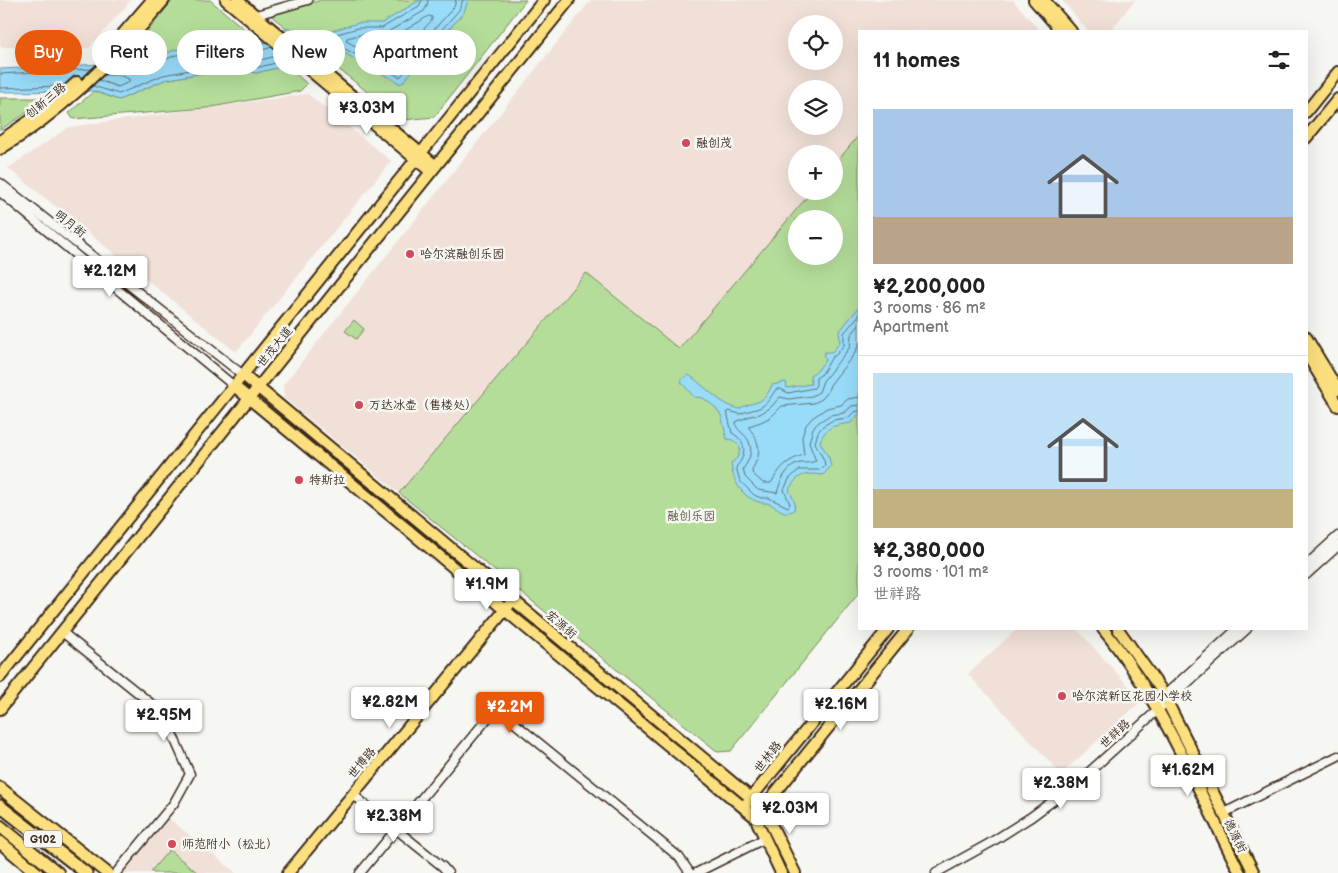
<!DOCTYPE html>
<html lang="en">
<head>
<meta charset="utf-8">
<style>
	:root { --surface:#fff; --page:#f2f2f2; --text:#222; --muted:#767676; --line:#e0e0e0; --accent:#ea580c }
	body { margin:0; font-family:"Balsamiq Sans","LXGW WenKai TC",sans-serif; background:var(--page); color:var(--text); height:100vh; display:flex; flex-direction:column; font-size:19px; white-space:nowrap }
	* { box-sizing:border-box; margin:0 }
	p { font-size:16px; color:var(--muted) }
	.icon { flex:none; width:28px; height:28px; fill:none; stroke:currentColor; stroke-width:2; stroke-linecap:round; stroke-linejoin:round }
	.map { position:relative; flex:1; overflow:hidden }
	.details { position:absolute; left:858px; top:30px; width:450px; height:600px; display:flex; flex-direction:column; background:var(--surface); border-radius:0px; box-shadow:0 5px 20px #0002 }
	.details>* { flex:none }
	.hud { position:absolute; left:15px; top:30px; width:475px; height:45px; display:flex; gap:10px }
	.buttons { position:absolute; left:788px; top:15px; display:grid; gap:10px }
	.buttons a { display:grid; place-items:center; width:55px; height:55px; border-radius:50%; background:var(--surface); box-shadow:0 5px 20px #0002; font-size:25px }
	.price { position:absolute; translate:-50% -42px; padding:0 11px; border-radius:5px; background:#fff; color:#222; font-size:16px; line-height:32px; filter:drop-shadow(0 1px 2px #0008) }
	.price::after { content:''; position:absolute; left:50%; top:30px; width:15px; height:11px; margin-left:-8px; background:inherit; clip-path:polygon(0 0,100% 0,50% 100%) }
	.price.on { background:var(--accent); color:#fff }
	ul { padding:0; list-style:none }
	li { display:grid; align-content:center; gap:10px; height:265px; padding:0 15px }
	li+li { border-top:1px solid var(--line) }
	li span { display:grid; place-items:center; height:155px; border-radius:0px; color:#555 }
	li>.icon { margin-inline-start:auto }
	span .icon { width:90px; height:90px; fill:#fffc; stroke-width:1 }
	li b { font-size:21px }
	h2 { display:flex; justify-content:space-between; align-items:center; height:60px; padding:0 15px; font-size:21px }
	.pill { padding:0 18px; border-radius:22px; background:var(--surface); box-shadow:0 5px 20px #0002; font-size:18px; line-height:45px }
	.pill.on { background:var(--accent); color:#fff }
	.map>svg:first-child { display:block }
	.built { fill:#f1e0d8; fill-rule:evenodd }
	.green { fill:#b4dd9a; stroke:#78845c; fill-rule:evenodd }
	.water { fill:#98dcfa; stroke:#7395a2 }
	.lines { fill:none; stroke-linecap:round; stroke-linejoin:round }
	.shore { stroke:#607176; stroke-width:1 }
	.minor-casing { stroke:#3b2a1e; stroke-width:11 }
	.major-casing { stroke:#3b2a1e; stroke-width:14 }
	.highway-casing { stroke:#3b2a1e; stroke-width:15 }
	.minor { stroke:#f6f6f2; stroke-width:8 }
	.major { stroke:#fce080; stroke-width:10 }
	.highway { stroke:#fce080; stroke-width:11 }
	.poi-dot { fill:#d1495b; stroke:#f6f6f2; stroke-width:2 }
	.labels { text-anchor:middle; dominant-baseline:central; stroke-width:5; stroke-linejoin:round; paint-order:stroke }
	.shield { fill:#f6f6f2; stroke:#73675e; stroke-width:1 }
	.shield-label { font-size:11px; font-weight:bold; fill:#3b2a1e }
	.street-label { font-size:12px; fill:#3b2a1e; stroke:#f6f6f2 }
	.poi-label { font-size:12px; fill:#3b2a1e; stroke:#f6f6f2; text-anchor:start }
	.park-label { font-size:12px; fill:#59573d; stroke:#f6f6f2 }
</style>
</head>
<body>
<div class="map">
<svg width="1338" height="873" viewBox="0 0 1338 873">
	<rect width="100%" height="100%" fill="#f6f6f2"/>
	<filter id="ink" filterUnits="userSpaceOnUse"><feTurbulence type="fractalNoise" baseFrequency=".02" numOctaves="2"/><feDisplacementMap in="SourceGraphic" scale="10" xChannelSelector="R" yChannelSelector="G"/><feConvolveMatrix kernelMatrix="1 2 1 2 8 2 1 2 1" color-interpolation-filters="sRGB"/></filter>
	<g filter="url(#ink)">
		<path class="built" d="M0,0H131L89,48L0,47Z
			M591,0H1013L1040,31H859V135L834,165V154H796V191H812L679,350L586,273L399,493L284,398L283,385ZM796,24H834V61H796ZM796,89H834V126H796Z
			M1062,0H1135L1110,31H1088Z
			M308,94L391,161L236,352L8,168L69,127Z
			M1017,629H1077L1132,690L1139,703L1061,774L968,674Z
			M167,817L236,873H124L122,871Z"/>
		<path class="green" d="M173,0H210L257,40L175,50L132,69L122,63Z
			M321,0H526L434,117L403,120L270,15Z
			M286,65L307,84L300,91L206,108L73,119L69,113L94,91L119,100L164,80L235,67L256,73Z
			M0,98H49L0,130Z
			M859,135V593L731,751L718,752L399,493L586,273L679,349L812,191H834V165ZM796,219H834V256H796Z
			M354,320L364,329L356,339L345,331Z
			M169,850L198,873H153L151,871Z"/>
		<path class="water" d="M420,0H468L464,12L401,84L342,52L256,73L235,67L164,80L119,100L94,91L0,92V69L122,63L133,69L174,50L257,40L290,28L320,34L358,23H382Z
			M859,307V414L851,423C836,425 825,426 820,442L829,458L831,466L823,475C805,473 798,473 789,490L795,503L794,510C784,516 779,508 770,504C766,502 763,504 759,502C741,497 732,479 731,463C737,459 740,455 740,447L733,440L727,439L721,415L715,407L703,398L694,397L681,382L683,378L689,375C705,386 720,405 739,409C755,399 762,408 772,385L786,382L787,388L811,384L810,375L818,370L826,359L823,356L825,352H832L840,342L839,332Z"/>
		<g class="lines">
			<path class="shore" d="M428,0L427,6L424,11L386,33L359,35L347,38L346,41L399,69L454,7L456,0
				M429,16L432,17V20L397,59L370,46L372,42L389,40Z
				M287,34L291,33L320,39L358,28H382L419,6L422,0
				M272,47L259,51L244,53L242,56L256,61L281,55
				M311,54L343,48L400,77L459,10L463,0
				M110,69L120,68L134,73L176,55L257,45L266,42
				M0,74L92,69
				M98,80L118,87L129,82V79L119,75H104
				M93,86L119,94L163,75L235,62L256,68L287,60
				M0,88L63,86
				M859,315L844,333V345L836,355L832,357L822,374L816,378V385L814,388L788,393L781,389H776C771,397 766,407 756,409C749,411 747,411 740,414L729,411L727,412L732,433C747,441 747,455 736,467L740,481L754,495L761,498H769L788,507L790,504L784,490L789,479L799,470H820L825,465L824,460L815,443L818,432L823,426L833,420L848,418L854,412L859,411
				M859,325L851,335L850,347L823,381L819,392L812,396L789,399L780,397L770,408L760,414L750,416L736,422C736,427 737,428 741,432C755,443 752,457 743,469L745,477L758,490L777,493C780,482 786,466 800,463C806,463 811,463 816,461L809,443L813,428L819,422L830,415L844,413L852,406L859,405
				M859,344L855,353L830,385L827,393L822,399L814,403L782,406L771,417L761,422L749,426V428C757,438 762,449 756,462C754,466 752,469 752,473L763,483H771C781,467 785,461 804,455L802,437L806,425L812,418L827,408L841,405L848,399L859,397"/>
			<g class="minor-casing">
				<path id="minor" d="M256,15L308,0
					M0,183L243,375
					M0,192L234,386
					M1306,565L1338,536
					M1306,575L1338,546
					M62,632L158,709L171,731L190,774L174,803L116,873
					M1155,704L1237,629
					M356,797L443,867L448,873
					M1224,813L1338,756
					M360,873L501,702L517,712L512,721L679,857L690,873
					M696,873L764,839
					M936,873L990,843L1031,817L1077,783L1247,629"/>
			</g>
			<g class="major-casing">
				<path id="major" d="M226,0L431,172
					M237,0L436,166
					M1034,0L1061,31
					M1044,0L1071,31
					M102,58L152,0
					M1306,112L1338,72
					M1306,138L1338,99
					M0,141L44,111L77,82
					M0,149C63,111 117,57 164,0
					M1306,337L1338,390
					M1306,353L1338,406
					M243,375L763,808L795,873
					M234,386L755,817L781,873
					M1103,629C1162,701 1198,790 1240,873
					M1118,629L1160,688L1254,873
					M0,677L544,0
					M0,709L569,0
					M747,803L888,629
					M759,813L908,629
					M288,873L509,605"/>
			</g>
			<g class="highway-casing">
				<path id="highway" d="M0,788L107,873
					M0,806L86,873
					M0,826L58,873
					M0,842L37,873"/>
			</g>
			<use href="#minor" class="minor"/>
			<use href="#major" class="major"/>
			<use href="#highway" class="highway"/>
		</g>
	</g>
	<g class="poi-dot">
		<circle cx="686" cy="143" r="5"/>
		<circle cx="410" cy="254" r="5"/>
		<circle cx="359" cy="405" r="5"/>
		<circle cx="299" cy="480" r="5"/>
		<circle cx="1062" cy="696" r="5"/>
		<circle cx="172" cy="844" r="5"/>
	</g>
	<g class="labels">
		<rect class="shield" x="24" y="830.5" width="38" height="17" rx="4"/>
		<g class="shield-label">
			<text x="43" y="839">G102</text>
		</g>
		<g class="street-label">
			<text transform="translate(46 101) rotate(-40)">创新三路</text>
			<text transform="translate(70 224) rotate(38)">明月街</text>
			<text transform="translate(275 347) rotate(-51)">世茂大道</text>
			<text transform="translate(561 625) rotate(40)">宏源街</text>
			<text transform="translate(1115 734) rotate(-42)">世祥路</text>
			<text transform="translate(768 757) rotate(-51)">世林路</text>
			<text transform="translate(362 763) rotate(-50)">世博路</text>
			<text transform="translate(1235 836) rotate(64)">德源街</text>
		</g>
		<g class="poi-label">
			<text x="696" y="143">融创茂</text>
			<text x="420" y="254">哈尔滨融创乐园</text>
			<text x="369" y="405">万达冰壶（售楼处）</text>
			<text x="309" y="480">特斯拉</text>
			<text x="1072" y="696">哈尔滨新区花园小学校</text>
			<text x="182" y="844">师范附小（松北）</text>
		</g>
		<g class="park-label">
			<text x="691" y="516">融创乐园</text>
		</g>
	</g>
</svg>
<div class="buttons">
<a><svg class="icon" aria-label="locate" viewBox="0 0 24 24"><circle cx="12" cy="12" r="6"/><path d="M12 2v4M12 18v4M2 12h4M18 12h4"/></svg></a>
<a><svg class="icon" aria-label="layers" viewBox="0 0 24 24"><path d="M12 4l9 5-9 5-9-5zM3 14l9 5 9-5"/></svg></a>
<a>+</a>
<a>−</a>
</div>
<b class="price" style="left:367px;top:135px">¥3.03M</b>
<b class="price" style="left:110px;top:298px">¥2.12M</b>
<b class="price" style="left:487px;top:611px">¥1.9M</b>
<b class="price" style="left:390px;top:729px">¥2.82M</b>
<b class="price" style="left:841px;top:731px">¥2.16M</b>
<b class="price on" style="left:510px;top:734px">¥2.2M</b>
<b class="price" style="left:164px;top:742px">¥2.95M</b>
<b class="price" style="left:1188px;top:797px">¥1.62M</b>
<b class="price" style="left:1061px;top:810px">¥2.38M</b>
<b class="price" style="left:790px;top:835px">¥2.03M</b>
<b class="price" style="left:394px;top:843px">¥2.38M</b>
<div class="hud">
<a class="pill on">Buy</a>
<a class="pill">Rent</a>
<a class="pill">Filters</a>
<a class="pill">New</a>
<a class="pill">Apartment</a>
</div>
<section class="details">
<h2>11 homes<svg class="icon" aria-label="filters" viewBox="0 0 24 24"><path d="M4 7h16M4 17h16"/><circle cx="9" cy="7" r="2"/><circle cx="15" cy="17" r="2"/></svg></h2>
<ul>
<li><span style="background:linear-gradient(#a9c7e8 70%,#b9a48a 0)"><svg class="icon" aria-label="home" viewBox="0 0 24 24"><path d="M3 11l9-7 9 7M6 9v11h12V9"/></svg></span><div><b>¥2,200,000</b><p>3 rooms · 86 m²</p><p>Apartment</p></div></li>
<li><span style="background:linear-gradient(#bfe0f5 75%,#c2b280 0)"><svg class="icon" aria-label="home" viewBox="0 0 24 24"><path d="M3 11l9-7 9 7M6 9v11h12V9"/></svg></span><div><b>¥2,380,000</b><p>3 rooms · 101 m²</p><p>世祥路</p></div></li>
</ul>
</section>
</div>
</body>
</html>
